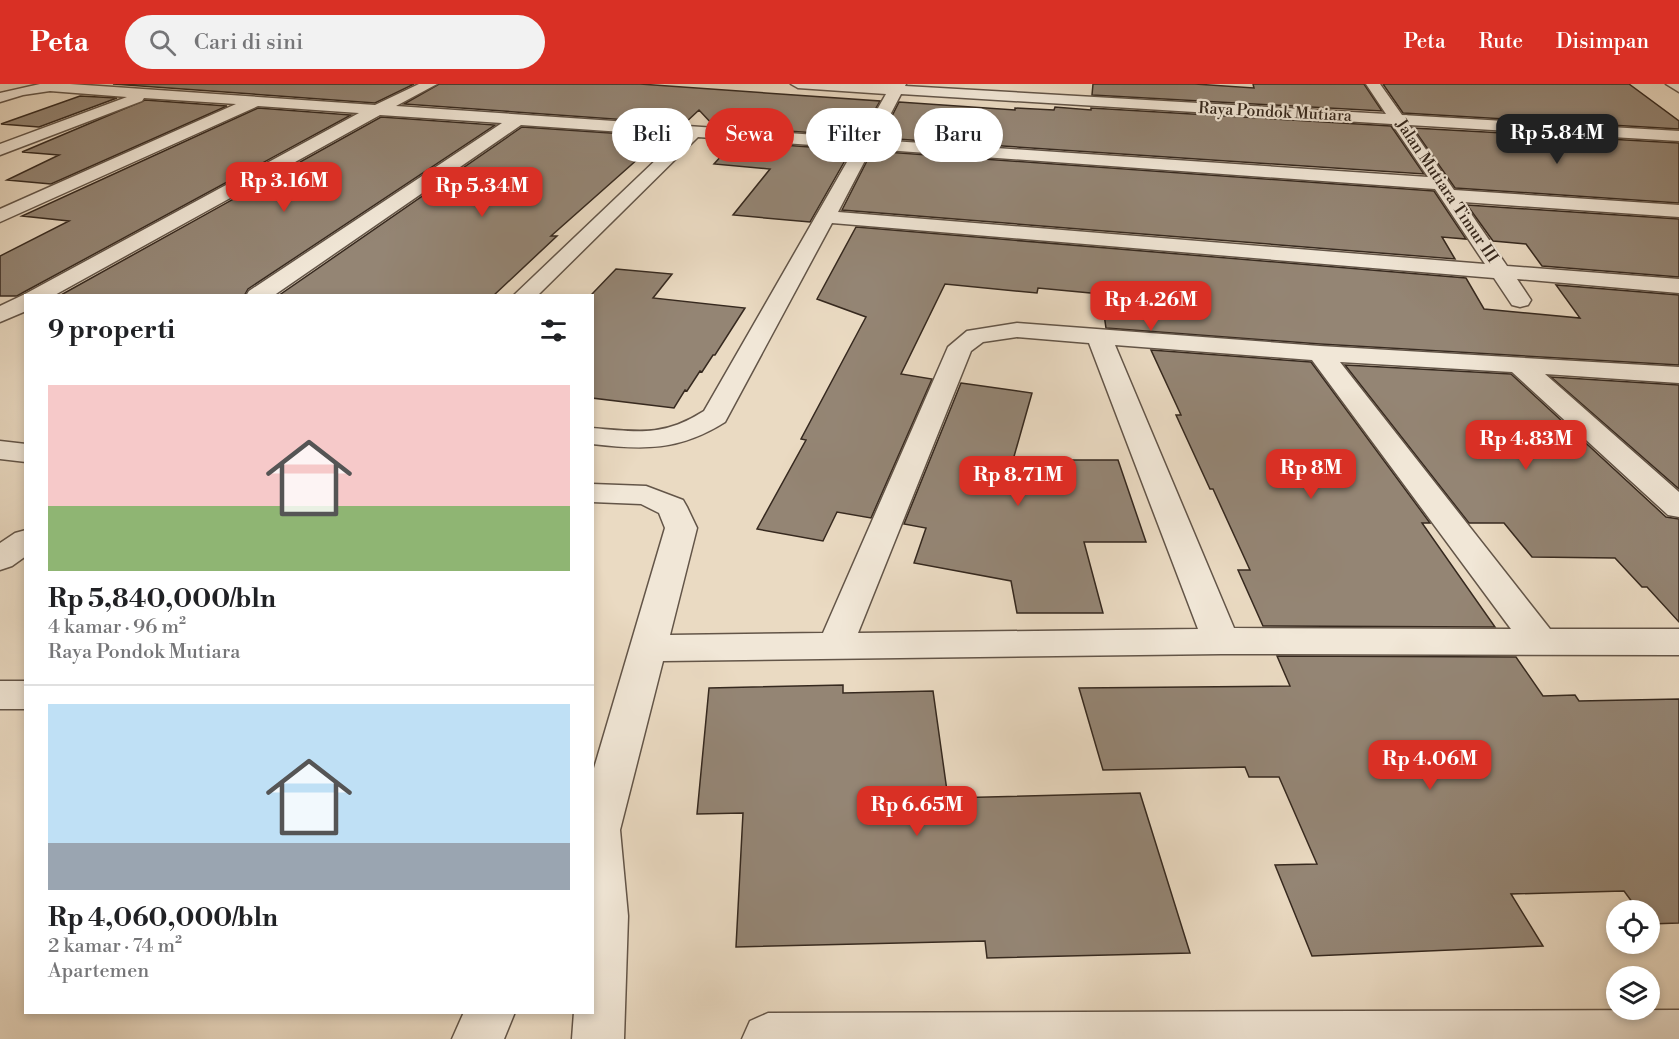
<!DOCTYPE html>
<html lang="id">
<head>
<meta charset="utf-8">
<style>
	:root { --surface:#fff; --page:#f2f2f2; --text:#202124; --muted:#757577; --line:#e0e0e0; --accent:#d93025 }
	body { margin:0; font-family:"Libre Bodoni",serif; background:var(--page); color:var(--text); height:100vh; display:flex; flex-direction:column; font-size:22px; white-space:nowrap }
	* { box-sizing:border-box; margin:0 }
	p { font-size:20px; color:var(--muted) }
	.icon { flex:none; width:33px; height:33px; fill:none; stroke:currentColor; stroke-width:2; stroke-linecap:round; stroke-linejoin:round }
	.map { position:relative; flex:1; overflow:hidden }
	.panel { position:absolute; left:24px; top:210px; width:570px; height:720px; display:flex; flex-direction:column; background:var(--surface); border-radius:0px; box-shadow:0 3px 9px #0003 }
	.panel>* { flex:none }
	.guide { position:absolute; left:612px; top:24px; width:570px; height:54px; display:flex; gap:12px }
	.controls { position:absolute; left:1606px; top:816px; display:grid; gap:12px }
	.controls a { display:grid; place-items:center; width:54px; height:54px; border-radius:50%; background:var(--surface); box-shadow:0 3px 9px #0003; font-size:30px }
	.price { position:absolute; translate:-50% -51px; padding:0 14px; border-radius:12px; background:var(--accent); color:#fff; font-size:20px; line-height:39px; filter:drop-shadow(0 2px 3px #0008) }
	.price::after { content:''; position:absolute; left:50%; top:36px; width:18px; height:14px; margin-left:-9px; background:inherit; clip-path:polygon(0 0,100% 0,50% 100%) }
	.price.active { background:#222; color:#fff }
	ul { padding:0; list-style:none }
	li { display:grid; align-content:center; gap:12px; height:318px; padding:0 24px }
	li+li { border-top:2px solid var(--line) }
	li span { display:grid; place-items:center; height:186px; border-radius:0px; color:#555 }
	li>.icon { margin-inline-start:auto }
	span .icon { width:108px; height:108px; fill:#fffc; stroke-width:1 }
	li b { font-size:26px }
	h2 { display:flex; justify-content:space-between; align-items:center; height:72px; padding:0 24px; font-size:26px }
	.tag { padding:0 21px; border-radius:27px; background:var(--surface); box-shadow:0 3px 9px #0003; font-size:21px; line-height:54px }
	.tag.active { background:var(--accent); color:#fff }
	header { display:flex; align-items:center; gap:36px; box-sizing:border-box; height:84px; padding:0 30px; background:var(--accent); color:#fff }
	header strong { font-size:28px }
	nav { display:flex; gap:33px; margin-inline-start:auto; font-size:21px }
	.search { width:420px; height:54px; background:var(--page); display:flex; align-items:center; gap:15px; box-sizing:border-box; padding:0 21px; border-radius:33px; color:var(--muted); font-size:22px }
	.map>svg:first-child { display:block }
	.building { fill:#948574; stroke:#36291f; stroke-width:1.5 }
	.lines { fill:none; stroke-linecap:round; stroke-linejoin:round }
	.minor-casing { stroke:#635548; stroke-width:3 }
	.minor { fill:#f1e7d7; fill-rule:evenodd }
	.labels { text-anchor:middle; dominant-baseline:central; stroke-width:4.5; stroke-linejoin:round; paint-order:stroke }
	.far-street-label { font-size:16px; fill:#36291f; stroke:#f1e7d7 }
</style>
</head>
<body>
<header>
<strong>Peta</strong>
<div class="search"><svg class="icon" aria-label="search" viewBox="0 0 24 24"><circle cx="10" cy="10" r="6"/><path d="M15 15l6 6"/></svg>Cari di sini</div>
<nav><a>Peta</a><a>Rute</a><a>Disimpan</a></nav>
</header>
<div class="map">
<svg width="1679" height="955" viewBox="0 0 1679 955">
	<rect width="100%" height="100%" fill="#eadac2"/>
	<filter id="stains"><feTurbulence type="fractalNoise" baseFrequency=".00333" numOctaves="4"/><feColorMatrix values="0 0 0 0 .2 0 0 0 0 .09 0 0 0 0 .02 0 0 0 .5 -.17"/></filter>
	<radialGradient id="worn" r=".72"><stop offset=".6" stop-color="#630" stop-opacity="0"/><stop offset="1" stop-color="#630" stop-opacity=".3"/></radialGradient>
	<path class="building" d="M113,0H414L375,19Z
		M439,0H640L880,17L860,52L714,42L699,26L684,40L404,20Z
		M1093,0H1195L1254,4L1253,0H1364L1382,27L1092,11Z
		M1383,0H1629L1679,37V45L1403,29Z
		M80,12L117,14L39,43L1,40Z
		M145,16L227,22L51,100L7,96L59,71L22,68Z
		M899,18L1015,26V24L1054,26L1055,23L1091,26V24L1391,42L1424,90L881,54Z
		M258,24L351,31L24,208L17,212H0V172L69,137L22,132Z
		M381,33L495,41L248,205L244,212H59Z
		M522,43L669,53L646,75L639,74L551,152H557L493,212H278Z
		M1413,44L1679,59V119L1455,104Z
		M730,57L851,66L810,138L733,131L770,85L714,80L732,60Z
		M872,67L1434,107L1466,155L1442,153L1455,175L842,126Z
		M1467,121L1679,135V193L1542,182L1526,160L1493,157Z
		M856,143L1466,194L1484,225L1580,234L1556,201L1679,211V281L1320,260L1106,244L1101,210L1038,204L1037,209L945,200L901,290L932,295L871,434L837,428L823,457L757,445L806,356L801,355L866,233L817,215Z
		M616,185L672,190L653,214L745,224L715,271H713L702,288L700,287L687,307L685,306L674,324L592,314V210Z
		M1151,266L1311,278L1430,439H1422L1495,543L1263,542L1238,486H1250L1213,405H1210L1176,331H1181Z
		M1345,281L1511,290L1666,433L1679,435V538L1647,503H1642L1615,474L1532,473L1504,439H1469Z
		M1551,293L1679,301V405Z
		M961,299L1032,309L1013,376H1118L1146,458H1084L1103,529H1017L1011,497L914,479L926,444L904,440Z
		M1277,572L1516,573L1543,612L1575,611L1579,617L1679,615V839L1650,840V826H1638L1624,807L1511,810L1543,862L1312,872L1275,781L1317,780L1279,693H1249L1245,683L1103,686L1079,604L1290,602Z
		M843,601V609L933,607L948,714L1140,709L1190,869L987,874L985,857L736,863L743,729L697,730L709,604Z"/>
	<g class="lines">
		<g class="minor-casing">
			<path id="minor" d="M40,0H70L375,21L419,0H437L396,22L861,54L886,10L798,4L791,0H906L905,2L1386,30L1366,0H1380L1402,31L1679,47V57L1409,41L1454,106L1679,121V133L1463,118L1507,182L1679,195V209L1517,195L1531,216L1528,221L1520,223L1512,221L1494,194L832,139L725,338C679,367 644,366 592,360V344C639,348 663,353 704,327L855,64L698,53L537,212H513L681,52L521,41L273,212H246L249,207L502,39L380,31L53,212H26V227L0,238V222L25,210L359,29L258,22L0,138V125L236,20L144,14L142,17L0,71V60L127,13L50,7L23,11L0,18V9ZM901,10L1392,40L1428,93L877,56ZM871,65L1435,105L1485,180L838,128Z
				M1666,0H1679V8Z
				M1017,239L1320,262L1679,283V299L1545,290L1679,408V433L1668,431L1512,288L1340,278L1550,545H1679V571L1221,570L663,577L620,746L628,832L624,955H572L574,928H592V691L665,444L659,429L641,420L592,418V400L646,402L683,416L687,423L697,444L670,551L823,549L948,263L967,247ZM1017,253L1089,259L1198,545L858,549L971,267L983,258ZM1115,261L1312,276L1511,545L1234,544Z
				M0,357L26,360V378L0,375Z
				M26,446V472L12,482L0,486V459L15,449Z
				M0,597H26V625H0Z
				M1679,926V955H742L750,937L768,929Z
				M464,928H515L504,955H452Z"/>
		</g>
		<use href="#minor" class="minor"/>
	</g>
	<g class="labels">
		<g class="far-street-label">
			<text transform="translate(1275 28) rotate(3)">Raya Pondok Mutiara</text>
			<text transform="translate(1447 107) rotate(56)">Jalan Mutiara Timur III</text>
		</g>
	</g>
	<rect width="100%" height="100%" filter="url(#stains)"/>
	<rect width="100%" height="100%" fill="url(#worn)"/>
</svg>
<div class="controls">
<a><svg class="icon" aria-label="locate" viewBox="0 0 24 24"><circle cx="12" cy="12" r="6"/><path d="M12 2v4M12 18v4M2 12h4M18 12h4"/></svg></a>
<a><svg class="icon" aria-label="layers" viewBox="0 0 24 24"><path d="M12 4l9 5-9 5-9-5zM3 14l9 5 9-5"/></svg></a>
</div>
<b class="price active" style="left:1557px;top:81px">Rp 5.84M</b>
<b class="price" style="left:284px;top:129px">Rp 3.16M</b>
<b class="price" style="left:482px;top:134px">Rp 5.34M</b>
<b class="price" style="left:1151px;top:248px">Rp 4.26M</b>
<b class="price" style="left:1526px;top:387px">Rp 4.83M</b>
<b class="price" style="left:1311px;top:416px">Rp 8M</b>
<b class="price" style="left:1018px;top:423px">Rp 8.71M</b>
<b class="price" style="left:1430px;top:707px">Rp 4.06M</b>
<b class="price" style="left:917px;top:753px">Rp 6.65M</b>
<div class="guide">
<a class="tag">Beli</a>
<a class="tag active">Sewa</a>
<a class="tag">Filter</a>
<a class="tag">Baru</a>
</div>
<section class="panel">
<h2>9 properti<svg class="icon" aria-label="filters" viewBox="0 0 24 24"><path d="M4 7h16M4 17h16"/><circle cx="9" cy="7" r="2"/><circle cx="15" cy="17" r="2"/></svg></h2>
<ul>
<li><span style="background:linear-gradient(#f6c9c9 65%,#8fb573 0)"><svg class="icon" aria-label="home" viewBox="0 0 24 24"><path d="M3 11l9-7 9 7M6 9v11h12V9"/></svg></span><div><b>Rp 5,840,000/bln</b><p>4 kamar · 96 m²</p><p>Raya Pondok Mutiara</p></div></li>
<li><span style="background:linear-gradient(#bfe0f5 75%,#9aa5b1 0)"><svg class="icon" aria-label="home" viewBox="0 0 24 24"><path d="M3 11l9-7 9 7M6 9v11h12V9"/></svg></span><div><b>Rp 4,060,000/bln</b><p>2 kamar · 74 m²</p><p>Apartemen</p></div></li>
</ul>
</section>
</div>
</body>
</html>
